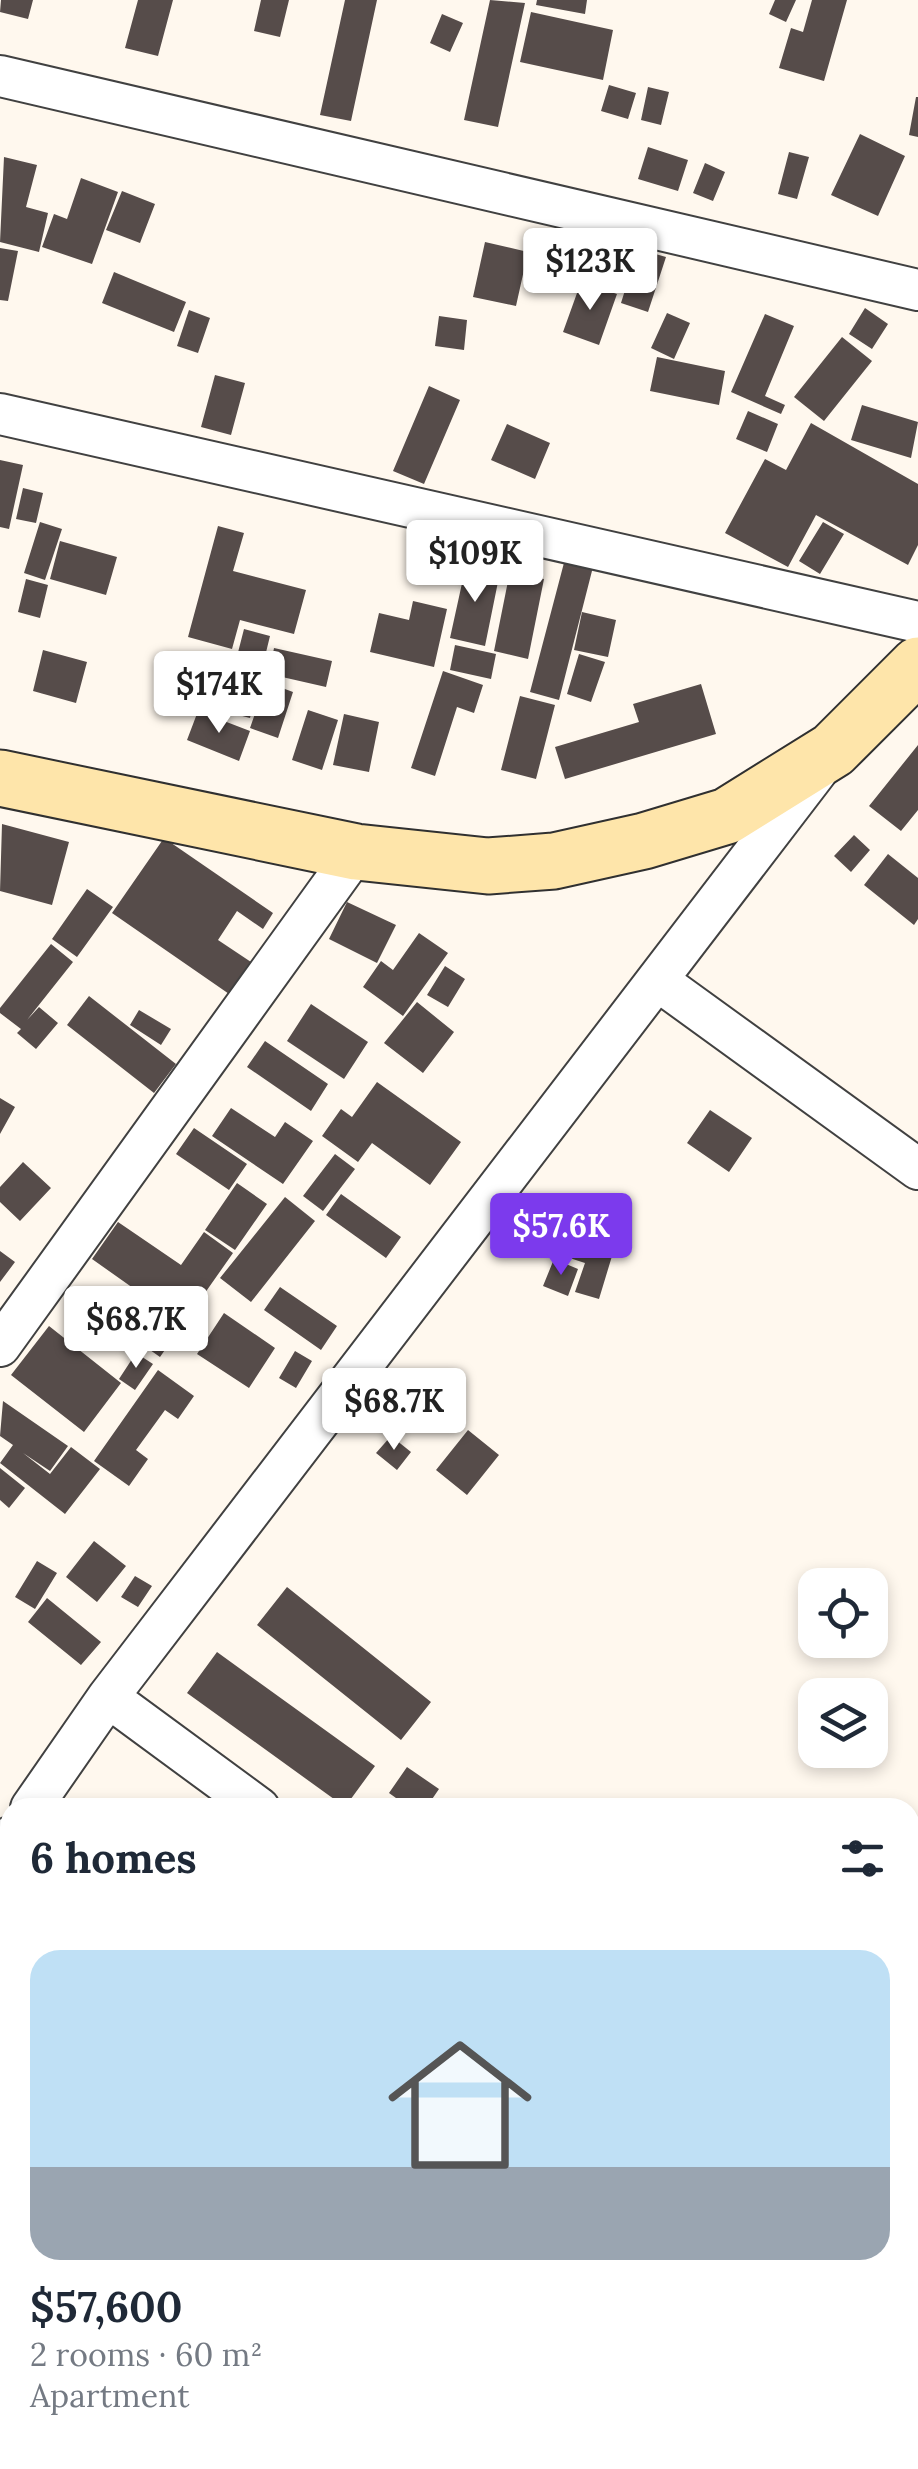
<!DOCTYPE html>
<html lang="en">
<head>
<meta charset="utf-8">
<style>
	:root { --surface:#fff; --page:#f6f6f7; --text:#1f2937; --muted:#747a83; --line:#e0e1e3; --accent:#7c3aed }
	body { margin:0; font-family:Lora,serif; background:var(--page); color:var(--text); height:100vh; display:flex; flex-direction:column; font-size:38px; white-space:nowrap }
	* { box-sizing:border-box; margin:0 }
	p { font-size:32px; color:var(--muted) }
	.icon { flex:none; width:55px; height:55px; fill:none; stroke:currentColor; stroke-width:2; stroke-linecap:round; stroke-linejoin:round }
	.map { position:relative; flex:1; overflow:hidden }
	.panel { position:absolute; left:0px; top:1798px; width:920px; height:672px; display:flex; flex-direction:column; background:var(--surface); border-radius:30px 30px 0 0; box-shadow:0 5px 15px #0003 }
	.panel>* { flex:none }
	.tools { position:absolute; left:798px; top:1568px; display:grid; gap:20px }
	.tools a { display:grid; place-items:center; width:90px; height:90px; border-radius:20px; background:var(--surface); box-shadow:0 5px 15px #0003; font-size:50px }
	.price { position:absolute; translate:-50% -85px; padding:0 22px; border-radius:10px; background:#fff; color:#222; font-size:32px; line-height:65px; filter:drop-shadow(0 2px 5px #0008) }
	.price::after { content:''; position:absolute; left:50%; top:60px; width:30px; height:22px; margin-left:-15px; background:inherit; clip-path:polygon(0 0,100% 0,50% 100%) }
	.price.selected { background:var(--accent); color:#fff }
	ul { padding:0; list-style:none }
	li { display:grid; align-content:center; gap:20px; height:530px; padding:0 30px }
	li+li { border-top:2px solid var(--line) }
	li span { display:grid; place-items:center; height:310px; border-radius:30px; color:#555 }
	li>.icon { margin-inline-start:auto }
	span .icon { width:180px; height:180px; fill:#fffc; stroke-width:1 }
	li b { font-size:42px }
	h2 { display:flex; justify-content:space-between; align-items:center; height:120px; padding:0 30px; font-size:42px }
	.map>svg:first-child { display:block }
	.building { fill:#564c4a }
	.lines { fill:none; stroke-linecap:round; stroke-linejoin:round }
	.street-casing { stroke:#414141; stroke-width:44 }
	.secondary-casing { stroke:#303030; stroke-width:59 }
	.street { stroke:#fff; stroke-width:40 }
	.secondary { stroke:#fee5aa; stroke-width:55 }
</style>
</head>
<body>
<div class="map">
<svg width="918" height="2469" viewBox="0 0 918 2469">
	<rect width="100%" height="100%" fill="#fff8ee"/>
	<path class="building" d="M1,0H33L28,19L0,12Z
		M138,0H173L158,56L125,48Z
		M261,0H289L280,37L254,31Z
		M345,0H377L351,121L320,115Z
		M490,0L525,3L498,127L464,120Z
		M537,0H587L585,14L536,5Z
		M775,0H796L786,22L769,14Z
		M812,0H847L824,81L779,68L791,28L803,32Z
		M531,12L613,30L603,80L520,62Z
		M442,14L463,23L450,52L430,43Z
		M609,85L636,93L628,119L601,111Z
		M648,87L669,92L661,125L641,120Z
		M916,97H918V137L909,135Z
		M860,134L905,156L878,216L831,195Z
		M648,147L688,160L678,191L638,179Z
		M789,152L809,157L797,199L778,194Z
		M4,157L37,165L26,207L48,213L39,252L0,242Z
		M705,163L725,172L713,201L693,193Z
		M81,178L118,192L92,264L42,247L54,214L67,219Z
		M122,191L155,204L140,243L106,230Z
		M608,239L632,246L624,275L600,268Z
		M485,242L528,252L516,306L473,297Z
		M0,248L18,251L8,301L0,300Z
		M638,249L666,257L648,312L621,303Z
		M114,272L186,302L174,332L102,303Z
		M581,282L617,294L599,345L563,332Z
		M865,308L888,324L872,349L849,334Z
		M189,310L210,318L198,353L177,346Z
		M667,313L690,323L674,359L651,348Z
		M765,314L794,326L765,396L785,405L781,414L731,392Z
		M439,316L467,320L464,350L435,346Z
		M842,337L872,361L824,421L794,397Z
		M657,357L725,371L719,405L650,391Z
		M215,375L245,383L231,435L201,427Z
		M429,386L460,400L424,484L393,471Z
		M862,405L918,422L911,458L851,440Z
		M748,411L778,424L767,452L736,439Z
		M811,423L918,484V545L908,565L816,515L788,567L725,533L765,459L786,470Z
		M507,424L550,443L535,479L491,460Z
		M0,460L23,465L9,529L0,527Z
		M23,488L43,493L36,523L16,519Z
		M40,522L62,529L45,580L24,573Z
		M823,522L844,534L820,574L799,561Z
		M218,526L244,533L233,571L306,590L294,634L240,620L232,649L188,637Z
		M60,541L117,557L106,595L50,579Z
		M565,559L593,567L559,700L530,692Z
		M466,565L500,572L485,646L450,638Z
		M510,571L544,579L528,659L494,651Z
		M26,579L48,585L40,618L18,612Z
		M413,601L447,609L434,667L370,652L379,613L409,620Z
		M582,612L616,620L608,657L574,650Z
		M244,629L270,636L250,718L223,711Z
		M455,645L496,654L491,679L450,670Z
		M274,648L332,661L326,687L269,674Z
		M43,650L87,662L76,703L33,691Z
		M579,654L605,662L591,702L567,694Z
		M443,671L483,685L474,713L457,707L435,776L411,768Z
		M266,682L293,692L278,738L250,728Z
		M701,684L716,734L565,779L555,747L639,722L633,704Z
		M520,696L555,705L536,779L501,770Z
		M308,710L338,720L322,770L292,760Z
		M198,711L250,731L239,761L187,740Z
		M344,714L379,722L369,772L333,765Z
		M918,745V810L901,831L869,806Z
		M2,824L69,842L52,905L0,891Z
		M854,835L870,850L851,872L834,856Z
		M164,838L273,913L263,929L237,911L218,940L254,964L232,996L112,913Z
		M888,854L918,878V919L914,925L864,885Z
		M87,889L113,907L77,957L52,939Z
		M347,902L396,925L377,963L329,939Z
		M419,933L448,953L403,1016L363,987L381,961L393,970Z
		M51,944L73,962L27,1020L39,1007L58,1023L36,1049L17,1033L21,1029L0,1013V1008Z
		M445,966L465,979L448,1007L427,995Z
		M89,996L176,1064L154,1093L67,1025Z
		M417,1002L454,1032L423,1073L384,1043Z
		M311,1004L368,1042L344,1079L287,1041Z
		M139,1010L171,1029L161,1045L130,1025Z
		M265,1041L328,1084L311,1111L247,1067Z
		M377,1082L461,1142L430,1185L372,1143L358,1162L322,1136L341,1109L352,1117Z
		M0,1098L15,1107L0,1134Z
		M231,1108L275,1137L285,1122L313,1141L283,1184L212,1136Z
		M710,1110L752,1138L729,1172L687,1143Z
		M194,1128L247,1164L229,1190L176,1154Z
		M335,1154L355,1169L323,1211L303,1196Z
		M23,1162L51,1188L20,1221L0,1202V1187Z
		M237,1183L267,1204L235,1250L205,1230Z
		M341,1194L401,1237L386,1258L326,1215Z
		M285,1197L315,1221L251,1302L220,1278Z
		M562,1215L619,1233L599,1299L575,1292L585,1263L551,1252Z
		M118,1222L181,1265L204,1232L233,1253L160,1357L110,1322L133,1288L92,1259Z
		M0,1251L15,1262L0,1282Z
		M554,1259L578,1269L568,1296L543,1286Z
		M280,1287L337,1326L321,1350L264,1310Z
		M224,1313L275,1348L249,1388L197,1354Z
		M49,1326L121,1383L84,1432L11,1375Z
		M295,1351L312,1361L296,1388L279,1378Z
		M136,1353L153,1364L135,1390L119,1379Z
		M158,1370L194,1396L178,1419L165,1410L136,1450L148,1459L129,1486L94,1461Z
		M3,1401L68,1446L50,1471L23,1453L50,1474L71,1447L100,1469L65,1514L0,1463L13,1445L0,1436Z
		M468,1430L499,1455L467,1495L436,1470Z
		M391,1436L411,1452L397,1470L376,1453Z
		M0,1468L25,1488L9,1508L0,1500Z
		M94,1541L126,1566L97,1602L66,1577Z
		M37,1561L57,1573L35,1609L15,1597Z
		M135,1576L152,1586L138,1607L121,1597Z
		M287,1587L431,1702L401,1740L257,1625Z
		M47,1598L101,1642L81,1665L28,1622Z
		M217,1652L375,1766L345,1807L187,1693Z
		M407,1767L439,1789L426,1808H410L389,1793Z
		M0,2055L10,2062V2104L0,2097Z
		M0,2105L10,2113V2144L0,2156Z
		M10,2176V2219L0,2232V2190Z
		M150,2460H217L211,2469H144Z
		M254,2460H291L285,2469H267Z
		M317,2460H374L376,2462L370,2469H329Z
		M451,2460H472L476,2464L472,2469H444Z
		M528,2460H532L544,2469H520Z
		M706,2460H725L738,2469H700Z"/>
	<g class="lines">
		<g class="street-casing">
			<path id="street" d="M0,76L918,290
				M0,414L918,622
				M657,980L918,1169
				M0,1346L356,852
				M108,1697L259,1808
				M31,1808L108,1697L817,771
				M0,1852L10,1837
				M0,2034L10,2041
				M910,2285L918,2290
				M0,2454L21,2469
				M589,2460L601,2469
				M419,2469L426,2460"/>
		</g>
		<g class="secondary-casing">
			<path id="secondary" d="M0,778L356,852L488,866L554,861L644,841L727,816L833,750L918,665"/>
		</g>
		<use href="#street" class="street"/>
		<use href="#secondary" class="secondary"/>
	</g>
</svg>
<div class="tools">
<a><svg class="icon" aria-label="locate" viewBox="0 0 24 24"><circle cx="12" cy="12" r="6"/><path d="M12 2v4M12 18v4M2 12h4M18 12h4"/></svg></a>
<a><svg class="icon" aria-label="layers" viewBox="0 0 24 24"><path d="M12 4l9 5-9 5-9-5zM3 14l9 5 9-5"/></svg></a>
</div>
<b class="price" style="left:590px;top:313px">$123K</b>
<b class="price" style="left:475px;top:605px">$109K</b>
<b class="price" style="left:219px;top:736px">$174K</b>
<b class="price selected" style="left:561px;top:1278px">$57.6K</b>
<b class="price" style="left:136px;top:1371px">$68.7K</b>
<b class="price" style="left:394px;top:1453px">$68.7K</b>
<section class="panel">
<h2>6 homes<svg class="icon" aria-label="filters" viewBox="0 0 24 24"><path d="M4 7h16M4 17h16"/><circle cx="9" cy="7" r="2"/><circle cx="15" cy="17" r="2"/></svg></h2>
<ul>
<li><span style="background:linear-gradient(#bfe0f5 70%,#9aa5b1 0)"><svg class="icon" aria-label="home" viewBox="0 0 24 24"><path d="M3 11l9-7 9 7M6 9v11h12V9"/></svg></span><div><b>$57,600</b><p>2 rooms · 60 m²</p><p>Apartment</p></div></li>
</ul>
</section>
</div>
</body>
</html>
